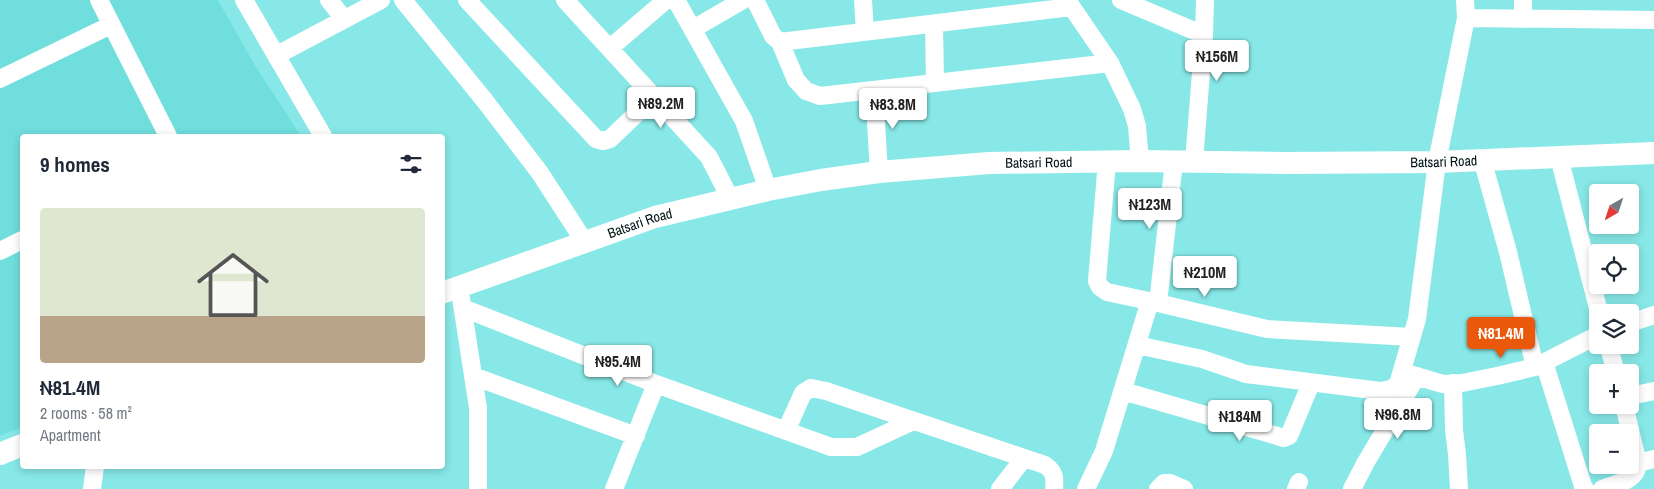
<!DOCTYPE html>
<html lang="en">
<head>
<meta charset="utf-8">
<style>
	:root { --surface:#fff; --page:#f2f2f3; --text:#1f2937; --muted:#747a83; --accent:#ea580c }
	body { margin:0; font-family:"Archivo Narrow",sans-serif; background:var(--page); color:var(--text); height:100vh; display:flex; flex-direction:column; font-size:19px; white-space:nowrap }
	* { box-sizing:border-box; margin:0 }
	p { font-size:16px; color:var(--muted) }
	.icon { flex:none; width:28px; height:28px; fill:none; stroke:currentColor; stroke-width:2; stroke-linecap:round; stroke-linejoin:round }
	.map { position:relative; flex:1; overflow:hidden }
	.details { position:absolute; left:20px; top:134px; width:425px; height:335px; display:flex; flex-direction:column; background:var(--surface); border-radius:5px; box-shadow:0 2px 8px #0003 }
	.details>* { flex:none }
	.needle { width:32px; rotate:219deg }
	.buttons { position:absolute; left:1589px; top:184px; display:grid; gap:10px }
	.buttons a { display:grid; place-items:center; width:50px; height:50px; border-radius:5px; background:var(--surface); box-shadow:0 2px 8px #0003; font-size:25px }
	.price { position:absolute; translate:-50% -42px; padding:0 11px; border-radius:5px; background:#fff; color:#222; font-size:16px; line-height:32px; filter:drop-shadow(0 1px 2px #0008) }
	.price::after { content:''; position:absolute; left:50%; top:30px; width:15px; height:11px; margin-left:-8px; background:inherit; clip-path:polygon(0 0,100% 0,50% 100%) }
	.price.on { background:var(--accent); color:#fff }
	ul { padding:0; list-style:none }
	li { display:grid; align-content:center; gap:10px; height:265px; padding:0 20px }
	li span { display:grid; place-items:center; height:155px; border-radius:5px; color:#555 }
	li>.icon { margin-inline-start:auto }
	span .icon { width:90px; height:90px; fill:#fffc; stroke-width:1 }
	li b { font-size:21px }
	h2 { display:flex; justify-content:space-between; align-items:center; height:60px; padding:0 20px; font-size:21px }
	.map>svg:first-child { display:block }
	.built { fill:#6fdedd }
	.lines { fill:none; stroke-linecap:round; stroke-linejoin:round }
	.minor { stroke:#fff; stroke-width:18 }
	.major { stroke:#fff; stroke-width:22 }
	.labels { text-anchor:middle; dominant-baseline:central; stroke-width:5; stroke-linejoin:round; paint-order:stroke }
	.street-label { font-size:14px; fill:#011414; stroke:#94f5f4 }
</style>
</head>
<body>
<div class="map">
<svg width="1654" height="489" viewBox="0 0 1654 489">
	<rect width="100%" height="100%" fill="#87e8e7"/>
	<path class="built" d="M0,0H218L254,64L301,136H22V427L0,436Z"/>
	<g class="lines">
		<path class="minor" d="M99,0L168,136
			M244,0L323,136
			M329,0L344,19
			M403,0L485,101L540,173L584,241
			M467,0L596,139L603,141L610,139L654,97
			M565,0L709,157L730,198
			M676,0L744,121L768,190
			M755,0L773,36L780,42L1071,7
			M863,0L865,32
			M1067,0L1110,63L1132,109L1137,126L1140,161
			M1121,0L1204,35
			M1466,18L1654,20
			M1523,19V0
			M934,24L935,83
			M693,29L743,0
			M780,42L796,80L806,91L820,96L1110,63
			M610,48L666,0
			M277,55L381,0
			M0,79L111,25
			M874,90L879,172
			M1559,157L1599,312
			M1482,159L1508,252L1535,367
			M1107,161L1097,281L1100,287L1107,292L1158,303L1267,329L1412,337
			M1194,161L1204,35L1205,0
			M0,251L22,240
			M461,298L478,408V489
			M1158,303L1174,162
			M463,308L656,384L831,447H857L913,421
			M1630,323L1654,315
			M1137,345L1202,359L1246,374L1380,391L1391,389L1398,384L1417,319L1437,162L1466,18L1465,0
			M1608,345L1616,372
			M1544,362L1583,486L1585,489
			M1402,372L1443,384L1462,383L1497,376L1535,367L1598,335
			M473,376L636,436
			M1453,383L1454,430L1457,454L1459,489
			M1123,391L1284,438L1289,436L1311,383
			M1630,396L1654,391
			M786,431L803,393L811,388L826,391L1045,465C1055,472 1055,478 1054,489
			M1638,463L1654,459
			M92,489L95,466
			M614,489L656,384
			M1000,489L1024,458
			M1086,489L1104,451L1150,301
			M1158,489L1164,483H1170L1184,489
			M1296,489L1299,482
			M1352,489L1366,462L1417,376
			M1602,489C1617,483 1637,482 1638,463L1624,405"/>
		<g class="major">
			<path id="s1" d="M442,293L655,217L768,190L821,180L879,172L989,163L1140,161L1283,163L1437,162L1654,153"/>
			<path d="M0,454L22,445"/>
		</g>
	</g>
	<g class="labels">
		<g class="street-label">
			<text stroke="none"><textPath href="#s1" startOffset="1020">Batsari Road</textPath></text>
			<text stroke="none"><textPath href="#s1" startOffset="615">Batsari Road</textPath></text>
			<text stroke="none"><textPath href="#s1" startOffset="210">Batsari Road</textPath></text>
		</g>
	</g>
</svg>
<div class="buttons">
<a><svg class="needle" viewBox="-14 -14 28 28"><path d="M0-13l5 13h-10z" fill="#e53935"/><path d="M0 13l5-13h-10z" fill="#747a83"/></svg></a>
<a><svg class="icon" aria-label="locate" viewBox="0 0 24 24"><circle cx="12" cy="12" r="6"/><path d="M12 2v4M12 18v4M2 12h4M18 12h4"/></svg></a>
<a><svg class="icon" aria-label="layers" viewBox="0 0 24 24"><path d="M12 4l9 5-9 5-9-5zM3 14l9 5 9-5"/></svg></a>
<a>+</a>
<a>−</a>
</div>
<b class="price" style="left:1217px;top:82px">₦156M</b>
<b class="price" style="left:661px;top:129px">₦89.2M</b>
<b class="price" style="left:893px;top:130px">₦83.8M</b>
<b class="price" style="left:1150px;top:230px">₦123M</b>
<b class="price" style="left:1205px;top:298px">₦210M</b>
<b class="price on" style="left:1501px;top:359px">₦81.4M</b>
<b class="price" style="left:618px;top:387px">₦95.4M</b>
<b class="price" style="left:1398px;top:440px">₦96.8M</b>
<b class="price" style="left:1240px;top:442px">₦184M</b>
<section class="details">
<h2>9 homes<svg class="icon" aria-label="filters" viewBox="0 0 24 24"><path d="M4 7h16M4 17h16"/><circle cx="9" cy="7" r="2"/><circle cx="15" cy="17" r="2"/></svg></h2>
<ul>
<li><span style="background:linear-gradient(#dfe7d0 70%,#b9a48a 0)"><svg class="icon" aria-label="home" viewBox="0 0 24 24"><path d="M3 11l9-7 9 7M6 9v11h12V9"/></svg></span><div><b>₦81.4M</b><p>2 rooms · 58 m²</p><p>Apartment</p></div></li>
</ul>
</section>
</div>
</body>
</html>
